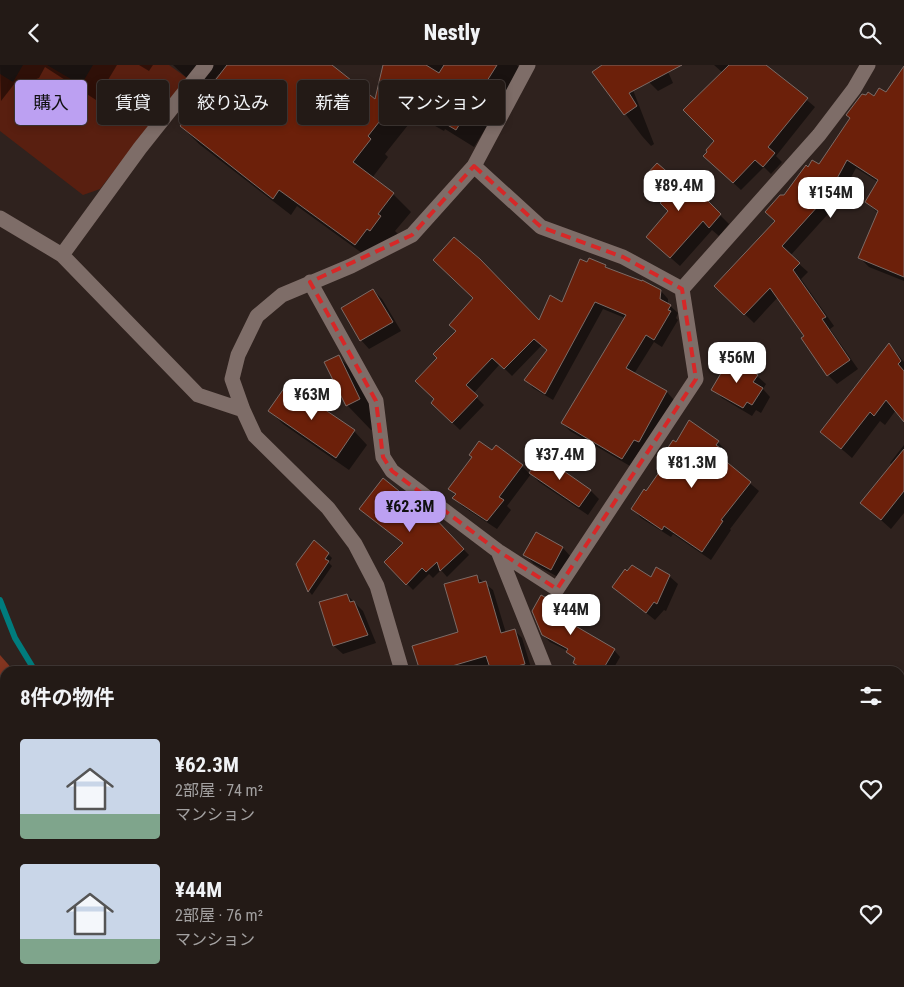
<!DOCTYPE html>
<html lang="ja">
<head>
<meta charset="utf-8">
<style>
	:root { --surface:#231a16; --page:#2f2723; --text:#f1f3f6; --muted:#a3a1a1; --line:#403835; --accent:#bca0f2 }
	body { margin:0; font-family:"Roboto Condensed","Noto Sans JP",sans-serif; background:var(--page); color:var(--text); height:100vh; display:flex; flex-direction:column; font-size:19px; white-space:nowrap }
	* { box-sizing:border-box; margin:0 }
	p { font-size:16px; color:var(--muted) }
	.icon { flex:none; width:28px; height:28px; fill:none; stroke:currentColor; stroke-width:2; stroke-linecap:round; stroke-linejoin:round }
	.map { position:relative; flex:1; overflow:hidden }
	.panel { position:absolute; left:0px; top:601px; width:905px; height:321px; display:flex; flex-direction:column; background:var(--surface); border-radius:15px 15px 0 0; box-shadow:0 2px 8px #0003,0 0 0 1px var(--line) }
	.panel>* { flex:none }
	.hud { position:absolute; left:15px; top:15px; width:500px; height:45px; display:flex; gap:10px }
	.price { position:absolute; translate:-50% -42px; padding:0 11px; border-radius:10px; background:#fff; color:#222; font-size:16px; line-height:32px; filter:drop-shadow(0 1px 2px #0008) }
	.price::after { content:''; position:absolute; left:50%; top:30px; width:15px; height:11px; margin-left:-8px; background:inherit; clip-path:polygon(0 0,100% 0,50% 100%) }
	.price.current { background:var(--accent); color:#111 }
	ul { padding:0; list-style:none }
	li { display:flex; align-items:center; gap:15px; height:125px; padding:0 20px }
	li span { display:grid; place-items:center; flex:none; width:140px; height:100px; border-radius:5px; color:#555 }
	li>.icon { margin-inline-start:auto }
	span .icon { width:60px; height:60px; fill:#fffc; stroke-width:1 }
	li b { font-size:21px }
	h2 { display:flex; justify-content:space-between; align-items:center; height:60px; padding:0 20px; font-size:21px }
	.pill { padding:0 18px; border-radius:5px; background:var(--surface); box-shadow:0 2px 8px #0003,0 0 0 1px var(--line); font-size:18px; line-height:45px }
	.pill.current { background:var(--accent); color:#111 }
	header { display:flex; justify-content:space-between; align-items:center; height:65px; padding:0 20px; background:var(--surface); font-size:22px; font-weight:800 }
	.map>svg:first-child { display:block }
	.green { fill:#591f10 }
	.forest { fill:#833520 }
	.shadow { fill:#0007 }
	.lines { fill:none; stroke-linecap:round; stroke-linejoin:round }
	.stream { stroke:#007c7d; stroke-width:6 }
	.building { fill:#6c200a; stroke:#7c6b66 }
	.minor { stroke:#7e6d68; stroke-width:15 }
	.marked { fill:none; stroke:#d62828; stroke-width:4; stroke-dasharray:10 6; stroke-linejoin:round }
</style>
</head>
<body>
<header><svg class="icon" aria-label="back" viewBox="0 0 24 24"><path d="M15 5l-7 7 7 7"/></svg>Nestly<svg class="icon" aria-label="search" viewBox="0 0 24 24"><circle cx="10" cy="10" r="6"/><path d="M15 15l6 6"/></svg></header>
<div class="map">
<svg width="904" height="922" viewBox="0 0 904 922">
	<rect width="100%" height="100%" fill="#2f221e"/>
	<path class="green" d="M23,0H47L81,20L93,0H169L187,13L100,124L83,130L0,66V9L13,17Z"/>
	<path class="forest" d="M0,590L14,606H5V695L0,690Z
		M170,918H261L264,922H172Z"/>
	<path class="shadow" d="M0,0H117L96,35L45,2L39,13L34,15L27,26L15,18L1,36Z
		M139,0H153L149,6Z
		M173,0H330L376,37L385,0H517L522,5L474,82L445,64L444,66L416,50L385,89L388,92L372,113L393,129L411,147L395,166L398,169L373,196L297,141L291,150L199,79L181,61L221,11L219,9L210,19H198L190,16Z
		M604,0H622L624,2L654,79L651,81L642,71L594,7Z
		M646,0H665L673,18L658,26L649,17Z
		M714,0H765L815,42L776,91L782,97L771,109L764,102L741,125L713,99L723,8Z
		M904,3V216L869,202L860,193L878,148L866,137L878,117L856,103L837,139L790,191L808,207L801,214L834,261L830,264L858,304L837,319L828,310L806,271L778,232L754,258L716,221L776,157L784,131L819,101L874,32L886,29Z
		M684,114L729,159L719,171L712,165L680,201L657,181L669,146L670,132L656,120L679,118Z
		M588,199L605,201L608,204L661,226L668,234V239L678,248L676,253L678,255L662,282L654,277L634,309L667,327L674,335L647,384L642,382L630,401L570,366L562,358L625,253L603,244L553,335L533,323L526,315L548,285L542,280L512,311L500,299L473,329L484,340L460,365L432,338L562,238Z
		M373,225L382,234L401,266L369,284L361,275Z
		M890,280L904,297V355L896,345L885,360L880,356L852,393L822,367Z
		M339,292L363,316L384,359L371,365L347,340Z
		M757,311L766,319L763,324L770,332L761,348L756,345L752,351L722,333L713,324Z
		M270,346L354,366L367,380L349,405L283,359Z
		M718,377L726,386L724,389L728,393L725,397L759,426L730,464L731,465L711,495L673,469L671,472L641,453L633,444L647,427L670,395L664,390L676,378Z
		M904,380V448L891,464L862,438L893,400L890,398Z
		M492,387L522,401L530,409L541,392L590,425L599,434L588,450L539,417L531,409L507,441L511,445L497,464L462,441L454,433L457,430L450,424Z
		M398,426L404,433L403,434L431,455L433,453L469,490L447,512L441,505L433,513L429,509L413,525L386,497L404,479L367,450Z
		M536,469L563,483L571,492L560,513L534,499L525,490Z
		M328,489L332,493L329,498L332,501L312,530L309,526L298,500Z
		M628,508L651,514L669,511L678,519L666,546L664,545L655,555L614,522Z
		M476,511L493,525L506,568L514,565L522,573L532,606H492L490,599L468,606H421L414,582L459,568Z
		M347,530L363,546L376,578L343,589L334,581Z
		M571,548L578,554L574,562L614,585L620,592L612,606H585L574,598L576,595L568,586L550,577L543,570Z
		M900,669L904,672V706H900Z
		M0,752L5,757V803L0,798Z
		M900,796H904V906L901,904L900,906Z
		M79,918H138L141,922H88L86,919L83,921Z
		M650,918H702L694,922H654Z
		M704,918H814L809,922L796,921L795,922H703Z
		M819,918H857L864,922H819Z"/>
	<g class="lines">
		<path class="stream" d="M0,535L15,573L35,606
			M216,918L219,922"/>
	</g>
	<path class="building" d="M227,0H332L375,34L383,0H426L439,8L444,0H497L456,65L427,48V50L398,33L368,71L371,74L353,97L394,128L378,149L381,151L370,166L367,164L355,180L279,125L273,134L180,61Z
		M602,0H682L629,28L637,41L624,50L592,7Z
		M729,0H766L808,33L768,82L775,88L763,102L755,95L733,118L703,91L707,87L706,85L714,76L683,45Z
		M904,1V212L858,193L878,146L865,137L878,115L847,95L828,130L782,181L800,198L793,205L826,252L822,254L850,295L827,311L801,273L804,271L770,223L744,250L714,221L775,156L765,147L780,130H784L806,100L808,102L812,95L819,99L850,53L846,50L862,29L866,30L868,27L874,31L879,23L886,27Z
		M657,98L679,117L684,112L721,149L709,163L703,156L670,193L646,172L668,146L660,138L669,131L645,111Z
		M454,172L480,194L539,255L550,230L562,237L580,194L587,197L589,193L606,200L605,202L642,216V215L661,225L660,234L671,240L668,245L671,246L654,275L646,270L626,303L667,326L639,377L634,375L622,394L561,358L626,250L595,237L545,329L524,315L547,285L534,274L504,304L492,293L466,320L478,331L452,358L431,338L434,334L415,316L437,293L433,289L456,266L449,260L473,233L433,195Z
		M373,224L393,257L360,276L341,243Z
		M889,278L901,296L898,299L904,306V357L886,335L874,351L870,347L841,384L820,367Z
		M339,290L360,334L346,341L324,297Z
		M730,293L758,310L753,317L763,323L752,340L747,337L743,343L711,325Z
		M287,319L355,365L336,393L268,346Z
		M689,355L719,376L716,380L720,383L717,389L751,417L721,455L723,456L702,487L664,461L662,465L631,444L644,424L646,426L669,393L663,390L673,375L676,377Z
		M479,376L492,385L496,380L523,400L499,432L504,435L487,456L452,433L456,429L448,424L472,392L469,390Z
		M904,384V426L881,455L860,438Z
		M541,390L591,425L579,442L529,408Z
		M383,413L399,426L397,428L431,453L433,451L464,484L440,506L437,497L426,507L422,503L406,520L384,497L403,478L359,444Z
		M536,467L563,482L551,505L523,490Z
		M314,475L329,488L325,494L329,496L308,527L296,499Z
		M632,500L651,512L656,502L670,510L657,539L654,537L646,548L612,522L625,504L627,506Z
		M477,510L479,518L486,516L501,568L515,564L525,599L499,606H491L486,591L435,606H420L412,581L458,567L444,519Z
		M347,529L350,537L354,536L368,570L333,581L319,537Z
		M541,530L572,547L567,556L615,584L602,606H587L573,598L575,593L566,587L568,584L542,570L532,546Z"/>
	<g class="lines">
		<path class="minor" d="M474,101L541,162L623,192L682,224
			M0,153L62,190L198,330L243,345
			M62,190L140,83L206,0
			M310,217L376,336L383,392L392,406L498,486L557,524L696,314L682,224
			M682,224L819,70L854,24L868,0
			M498,486L546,606
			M402,606L377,521L355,479L328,443L255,371L243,345L232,314L238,290L257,251L282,230L351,201L412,170L474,101L528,0
			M900,723L904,717
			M900,770H904
			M0,903L5,909
			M900,912L904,915
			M13,918L18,922
			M339,922L345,918
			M691,922L694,918
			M805,922L809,918"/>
	</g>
	<path class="marked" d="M474,101L541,162L623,192L682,224L696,314L557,524L498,486L392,406L383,392L376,336L310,217L412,170Z"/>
</svg>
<b class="price" style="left:679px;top:147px">¥89.4M</b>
<b class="price" style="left:831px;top:154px">¥154M</b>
<b class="price" style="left:737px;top:319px">¥56M</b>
<b class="price" style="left:312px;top:356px">¥63M</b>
<b class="price" style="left:560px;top:416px">¥37.4M</b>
<b class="price" style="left:692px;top:424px">¥81.3M</b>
<b class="price current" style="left:410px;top:468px">¥62.3M</b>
<b class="price" style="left:571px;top:571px">¥44M</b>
<div class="hud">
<a class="pill current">購入</a>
<a class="pill">賃貸</a>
<a class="pill">絞り込み</a>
<a class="pill">新着</a>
<a class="pill">マンション</a>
</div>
<section class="panel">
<h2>8件の物件<svg class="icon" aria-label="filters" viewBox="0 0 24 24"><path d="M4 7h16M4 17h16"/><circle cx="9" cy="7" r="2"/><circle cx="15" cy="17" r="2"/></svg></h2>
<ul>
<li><span style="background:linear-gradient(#c9d6e8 75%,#7fa58c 0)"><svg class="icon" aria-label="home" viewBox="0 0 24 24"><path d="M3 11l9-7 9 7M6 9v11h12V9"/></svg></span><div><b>¥62.3M</b><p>2部屋 · 74 m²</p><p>マンション</p></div><svg class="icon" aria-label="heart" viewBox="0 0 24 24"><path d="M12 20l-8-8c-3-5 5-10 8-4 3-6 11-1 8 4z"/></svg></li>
<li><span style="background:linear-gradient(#c9d6e8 75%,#7fa58c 0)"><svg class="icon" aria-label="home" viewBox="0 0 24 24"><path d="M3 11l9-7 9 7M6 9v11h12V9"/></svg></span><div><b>¥44M</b><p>2部屋 · 76 m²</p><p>マンション</p></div><svg class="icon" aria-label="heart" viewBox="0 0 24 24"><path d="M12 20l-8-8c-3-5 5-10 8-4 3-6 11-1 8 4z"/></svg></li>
</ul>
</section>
</div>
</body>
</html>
